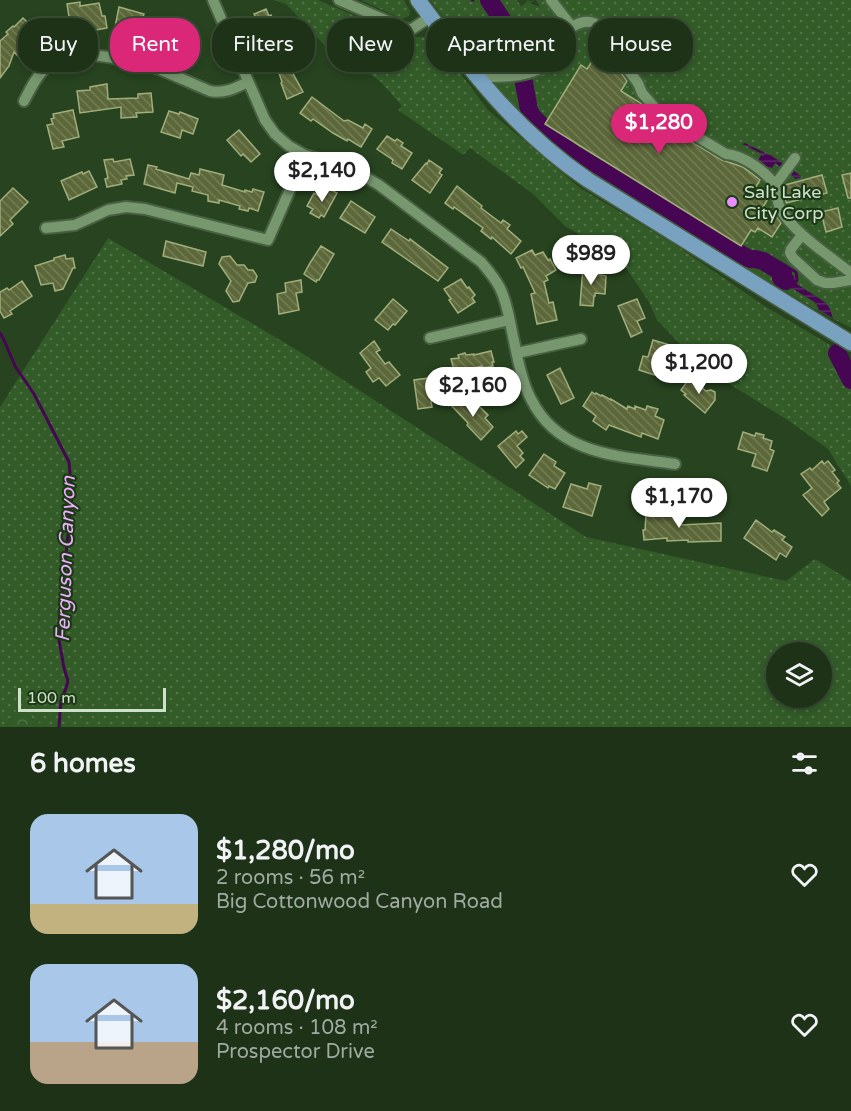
<!DOCTYPE html>
<html lang="en">
<head>
<meta charset="utf-8">
<style>
	:root { --surface:#1d3217; --page:#253a20; --text:#f1f3f6; --muted:#a0aaa1; --line:#3b4d36; --accent:#db2777 }
	body { margin:0; font-family:"Varela Round",sans-serif; background:var(--page); color:var(--text); height:100vh; display:flex; flex-direction:column; font-size:22px; white-space:nowrap }
	* { box-sizing:border-box; margin:0 }
	p { font-size:20px; color:var(--muted) }
	.icon { flex:none; width:33px; height:33px; fill:none; stroke:currentColor; stroke-width:2; stroke-linecap:round; stroke-linejoin:round }
	.map { position:relative; height:727px; overflow:hidden }
	.drawer { display:flex; flex-direction:column; background:var(--surface); flex:1 }
	.drawer>* { flex:none }
	.guide { position:absolute; left:18px; top:18px; width:816px; height:54px; display:flex; gap:12px }
	.tools { position:absolute; left:766px; top:642px; display:grid; gap:12px }
	.tools a { display:grid; place-items:center; width:66px; height:66px; border-radius:50%; background:var(--surface); box-shadow:0 3px 9px #0003,0 0 0 2px var(--line); font-size:30px }
	.scale { position:absolute; left:18px; bottom:15px; width:148px; box-sizing:border-box; padding-left:6px; border:3px solid #cfe0cb; border-top:0; font-size:16px; line-height:21px; white-space:nowrap; color:#cfe0cb; -webkit-text-stroke:4px #1c3915; paint-order:stroke }
	.price { position:absolute; translate:-50% -51px; padding:0 14px; border-radius:21px; background:#fff; color:#222; font-size:20px; line-height:39px; filter:drop-shadow(0 2px 3px #0008) }
	.price::after { content:''; position:absolute; left:50%; top:36px; width:18px; height:14px; margin-left:-9px; background:inherit; clip-path:polygon(0 0,100% 0,50% 100%) }
	.price.selected { background:var(--accent); color:#fff }
	ul { padding:0; list-style:none }
	li { display:flex; align-items:center; gap:18px; height:150px; padding:0 30px }
	li span { display:grid; place-items:center; flex:none; width:168px; height:120px; border-radius:18px; color:#555 }
	li>.icon { margin-inline-start:auto }
	span .icon { width:72px; height:72px; fill:#fffc; stroke-width:1 }
	li b { font-size:26px }
	h2 { display:flex; justify-content:space-between; align-items:center; height:72px; padding:0 30px; font-size:26px }
	.tag { padding:0 21px; border-radius:24px; background:var(--surface); box-shadow:0 3px 9px #0003,0 0 0 2px var(--line); font-size:21px; line-height:54px }
	.tag.selected { background:var(--accent); color:#fff }
	.map>svg:first-child { display:block }
	.grass { fill:url(#grass-dots); fill-rule:evenodd }
	.forest { fill:url(#forest-crowns) }
	.water { fill:url(#water-rules) }
	.lines { fill:none; stroke-linecap:round; stroke-linejoin:round }
	.stream { stroke:#460653; stroke-width:3 }
	.river { stroke:#460653; stroke-width:18 }
	.building { fill:url(#building-back-hatch); stroke:#a1ae7c; stroke-width:1.5 }
	.minor-casing { stroke:#476041; stroke-width:14 }
	.major-casing { stroke:#476041; stroke-width:18 }
	.minor { stroke:#77976f; stroke-width:10 }
	.major { stroke:#78a2c0; stroke-width:15 }
	.poi-dot { fill:#e88eff; stroke:#1c3915; stroke-width:2 }
	.labels { text-anchor:middle; dominant-baseline:central; stroke-width:4.5; stroke-linejoin:round; paint-order:stroke }
	.poi-label { font-size:18px; fill:#cfe0cb; stroke:#1c3915; text-anchor:start }
	.water-label { font-size:20px; font-style:italic; fill:#eeadfe; stroke:#1c3915 }
</style>
</head>
<body>
<div class="map">
<svg width="851" height="727" viewBox="0 0 851 727">
	<defs>
		<pattern id="grass-dots" width="8" height="8" patternUnits="userSpaceOnUse" patternTransform="scale(1.5)"><rect width="8" height="8" fill="#325b28"/><path d="M2 2h.1M6 6h.1" fill="none" stroke="#4f7246" stroke-width="1.8" stroke-linecap="round"/></pattern>
		<pattern id="forest-crowns" width="20" height="18" patternUnits="userSpaceOnUse" patternTransform="scale(1.5)"><rect width="20" height="18" fill="#325b28"/><path d="M2 6a3 3 0 1 1 6 0M12 15a3 3 0 1 1 6 0" fill="none" stroke="#4f7246"/></pattern>
		<pattern id="water-rules" width="6" height="5" patternUnits="userSpaceOnUse" patternTransform="scale(1.5)"><rect width="6" height="5" fill="#460653"/><path d="M0 2.5h6" fill="none" stroke="#602a6a"/></pattern>
		<pattern id="building-back-hatch" width="6" height="6" patternUnits="userSpaceOnUse" patternTransform="scale(1.5)"><rect width="6" height="6" fill="#5d683a"/><path d="M-1 5l2 2M0 0l6 6M5-1l2 2" fill="none" stroke="#737d55"/></pattern>
	</defs>
	<rect width="100%" height="100%" fill="#27431f"/>
	<path class="grass" d="M273,0H318L403,37H433L488,110L580,188L674,244L763,305L825,342L824,365L851,391V486L828,449L789,421L701,366L657,320L649,302L620,259L565,226L533,194L470,148L463,155L398,110L402,106L381,82L349,59L341,63L286,4Z
		M361,0H404L410,11L409,16L402,19Z
		M430,0H517L521,6L527,2L526,0L529,1L535,0L529,3L540,7L536,0H851V328L813,308L605,183L537,133L507,102ZM530,37C541,38 545,46 539,54L522,50C522,43 524,39 530,37ZM743,144L792,168L802,177H794L775,163L767,168L757,162L764,155ZM776,264L789,279L822,300L818,307L813,301L776,279Z
		M108,238L297,350L586,537L786,581L815,559L851,581V727H45L17,709L7,727H0V407ZM777,652H822V698H777Z"/>
	<path class="forest" d="M825,342L851,359V391L824,365Z
		M17,709L45,727H7Z"/>
	<path class="water" d="M522 47a10 10 0 1 1 20 0a10 10 0 1 1-20 0Z
		M745,143L772,156L802,177L795,179L794,177L775,163L772,168L769,167L767,168L757,162L761,155L763,156L764,155L742,144Z
		M776,264L780,266L779,269L791,276L789,279L826,303L830,309L833,318L819,310L816,303L813,301L769,274Z"/>
	<g class="lines">
		<path class="stream" d="M472,0H473
			M742,255L774,274
			M762,261H777L787,267L783,273
			M787,267L796,272L797,280L795,284
			M0,333L4,340L15,366L34,394L69,462L72,495L58,634L64,668L68,681L66,688L61,700L59,727"/>
		<path class="river" d="M489,0L513,36L519,56L529,110L532,116L550,135L572,153L742,255L750,259H755L763,261L783,273L781,278L786,281
			M837,353L851,380"/>
	</g>
	<path class="building" d="M80,2V6L99,3L102,16H105L107,28L90,31V28L71,30L67,4Z
		M119,7L144,14L143,17L154,20V21L197,33L192,53L184,50V47L163,41V40L132,32L131,37L118,35L120,26L115,27Z
		M266,9L269,16L271,15L281,37L290,44L286,49L291,53L284,57L262,40L255,23L258,22L254,14Z
		M23,18L40,34L19,57L14,52L9,66L0,78V41L8,34L6,32L13,26L14,27Z
		M595,57L600,60V66L604,70H610L614,66L618,68L627,81L621,91L642,104L657,121L722,160L743,167L760,180L755,188L769,197L763,207L776,215L781,223L772,237L758,228L755,232L751,230L741,246L545,124L581,65L587,69Z
		M290,68L303,92L287,99L281,83L282,82L279,73Z
		M107,84L108,99L138,98V94L151,93L153,112L136,113L137,117L121,118V107L80,113L77,91L90,90V87Z
		M312,97L344,121L348,120L363,128L365,124L372,129L361,147L348,139L347,141L333,133L313,119L311,121L300,113Z
		M73,110L79,137L62,141L64,147L53,149L47,125L53,124L51,119L54,118L53,114Z
		M169,111L179,114L180,112L198,119L193,134L182,130L180,138L161,132Z
		M239,130L260,154L251,162L243,154L241,156L227,140Z
		M387,136L395,141L397,139L403,143L401,146L412,153L402,169L392,163L393,160L377,149Z
		M113,159L114,162L130,159L134,175L126,176L127,179L121,180L122,184L107,187L105,179L108,178L104,160Z
		M429,160L442,169L439,173L442,175L430,193L412,180L426,163L427,164Z
		M148,165L157,167L156,169L189,179L191,173L199,175L200,169L224,175L222,185L245,192V190L252,192L253,189L264,192L258,211L249,208L248,211L239,209L240,206L219,200V203L208,201V195L192,191L193,187L177,183L175,193L144,184Z
		M89,171L97,187L69,200L61,181L82,172L83,174Z
		M851,173V198H848L842,175Z
		M822,175L827,193L786,203L783,187L785,185Z
		M457,186L482,206L481,208L501,223L503,220L510,225L507,229L521,241L511,254L492,237L491,239L481,231L483,228L454,207L453,209L445,203Z
		M13,188L28,202L10,220L13,224L0,236V201Z
		M328,188L337,193L324,217L321,215L319,218L310,213L313,209L307,206L314,193L319,196L322,192L324,194Z
		M351,201L375,217L365,233L340,218Z
		M838,208L842,227L826,232L821,212Z
		M391,229L409,241L410,239L448,268L438,281L382,242Z
		M166,241L206,252L203,266L163,256Z
		M321,246L334,254L319,280H317L316,282L304,274L310,263Z
		M532,250L535,255L543,252L548,260L550,259L556,270L546,276L548,280L544,282L549,303L553,302L557,320L537,324L531,294L535,293L523,267L521,268L516,258Z
		M65,255L66,259L73,258L75,268H73L63,289L55,291L53,283L41,285L35,266L54,260V258Z
		M230,256L237,265H244L248,270H253L257,276L255,282L248,283L239,301L233,302L226,291L231,281L219,264L222,257Z
		M583,267L596,269V274L606,276L605,294L595,293V296H594L593,306L580,305Z
		M461,279L467,288L469,287L475,295L472,298L475,302L458,313L449,300L451,299L444,289Z
		M301,280L302,292L296,293L299,310L279,314L277,294L286,292L285,283Z
		M22,281L32,296L10,311L12,314L4,318L0,311V292L7,288L9,290Z
		M393,299L407,311L395,325L393,324L388,330L375,320Z
		M637,299L645,318L637,321L642,332L631,337L618,306Z
		M653,340L673,346L664,378L639,370L643,356L648,357Z
		M374,341L380,350L376,352L385,364L389,362L400,375L386,386L379,378L373,382L366,372L371,368L360,353Z
		M491,351L494,362H492L493,366L483,368L482,366L455,373L451,359L459,358L458,355L465,353L466,355L474,354V355Z
		M560,368L574,398L561,404L547,375Z
		M443,376L448,405L429,386L432,407L418,409L414,380Z
		M691,376L697,381L696,383L706,391L711,390L715,392V400L705,413L684,395L686,394L681,390Z
		M592,392L595,394L596,393L601,396L602,395L611,400V399L627,409L628,406L635,409V406L646,410L647,406L658,409L655,416L664,420L658,439L642,433L641,437L609,425L606,430L593,421L596,416L583,406Z
		M457,396L472,411L478,405L488,415L485,418L493,427L481,440L467,425L468,423L449,403Z
		M516,431L518,434L522,431L527,437L517,446L523,453L520,456L524,460L516,468L498,446Z
		M743,432L755,436L756,433L764,435L763,438L772,441L770,449L774,451L767,471L752,466L756,454L738,449Z
		M544,454L556,462L554,466L565,473L555,489L549,486L548,488L529,475Z
		M822,461L824,464L828,461L835,470L832,472L839,481L837,483L841,488L824,502L829,509L822,516L803,495L812,488L801,474L810,468L812,470Z
		M589,483L601,486L592,516L563,507L571,484L587,489Z
		M667,510H679L680,525L721,523V541L688,542V540L667,541V538L644,540L643,530H645L646,514H667Z
		M756,520L772,532L774,530L785,537L782,540L792,547L786,557L780,553L776,560L744,538Z"/>
	<g class="lines">
		<g class="minor-casing">
			<path id="minor" d="M213,0L265,120L275,134L289,146L305,155L350,168L379,185L481,262C488,270 495,278 500,288C508,304 510,324 514,341C518,360 522,382 531,399C559,456 620,456 675,464
				M339,0L406,29H412L430,17
				M551,0L572,27
				M614,45L620,59L638,83L642,93L661,115L726,154C743,155 765,171 775,185
				M477,77C496,77 519,78 537,70C559,61 557,27 584,22C596,20 612,33 614,46C614,52 610,58 607,63
				M24,101C32,86 39,70 55,61C60,58 66,56 72,55C91,52 141,62 159,69C176,76 193,84 210,91C225,94 235,88 248,82
				M795,158L775,185C776,192 777,201 780,208C792,232 830,256 851,273
				M46,228L75,225L108,210L126,207L145,209L268,240L305,155
				M802,235L791,249L790,253L793,258L817,280L825,283H833L851,280
				M430,338L509,320
				M517,353L581,339"/>
		</g>
		<g class="major-casing">
			<path id="major" d="M418,0C469,69 516,131 588,180L851,343"/>
		</g>
		<use href="#minor" class="minor"/>
		<use href="#major" class="major"/>
	</g>
	<circle class="poi-dot" cx="732" cy="202" r="6"/>
	<g class="labels">
		<g class="poi-label">
			<text x="744" y="192">Salt Lake<tspan x="744" dy="21">City Corp</tspan></text>
		</g>
		<g class="water-label">
			<text transform="translate(66 559) rotate(-88)">Ferguson Canyon</text>
		</g>
	</g>
</svg>
<div class="tools">
<a><svg class="icon" aria-label="layers" viewBox="0 0 24 24"><path d="M12 4l9 5-9 5-9-5zM3 14l9 5 9-5"/></svg></a>
</div>
<div class="scale">100 m</div>
<b class="price selected" style="left:659px;top:155px">$1,280</b>
<b class="price" style="left:322px;top:203px">$2,140</b>
<b class="price" style="left:591px;top:286px">$989</b>
<b class="price" style="left:699px;top:395px">$1,200</b>
<b class="price" style="left:473px;top:418px">$2,160</b>
<b class="price" style="left:679px;top:529px">$1,170</b>
<div class="guide">
<a class="tag">Buy</a>
<a class="tag selected">Rent</a>
<a class="tag">Filters</a>
<a class="tag">New</a>
<a class="tag">Apartment</a>
<a class="tag">House</a>
</div>
</div>
<section class="drawer">
<h2>6 homes<svg class="icon" aria-label="filters" viewBox="0 0 24 24"><path d="M4 7h16M4 17h16"/><circle cx="9" cy="7" r="2"/><circle cx="15" cy="17" r="2"/></svg></h2>
<ul>
<li><span style="background:linear-gradient(#a9c7e8 75%,#c2b280 0)"><svg class="icon" aria-label="home" viewBox="0 0 24 24"><path d="M3 11l9-7 9 7M6 9v11h12V9"/></svg></span><div><b>$1,280/mo</b><p>2 rooms · 56 m²</p><p>Big Cottonwood Canyon Road</p></div><svg class="icon" aria-label="heart" viewBox="0 0 24 24"><path d="M12 20l-8-8c-3-5 5-10 8-4 3-6 11-1 8 4z"/></svg></li>
<li><span style="background:linear-gradient(#a9c7e8 65%,#b9a48a 0)"><svg class="icon" aria-label="home" viewBox="0 0 24 24"><path d="M3 11l9-7 9 7M6 9v11h12V9"/></svg></span><div><b>$2,160/mo</b><p>4 rooms · 108 m²</p><p>Prospector Drive</p></div><svg class="icon" aria-label="heart" viewBox="0 0 24 24"><path d="M12 20l-8-8c-3-5 5-10 8-4 3-6 11-1 8 4z"/></svg></li>
</ul>
</section>
</body>
</html>
